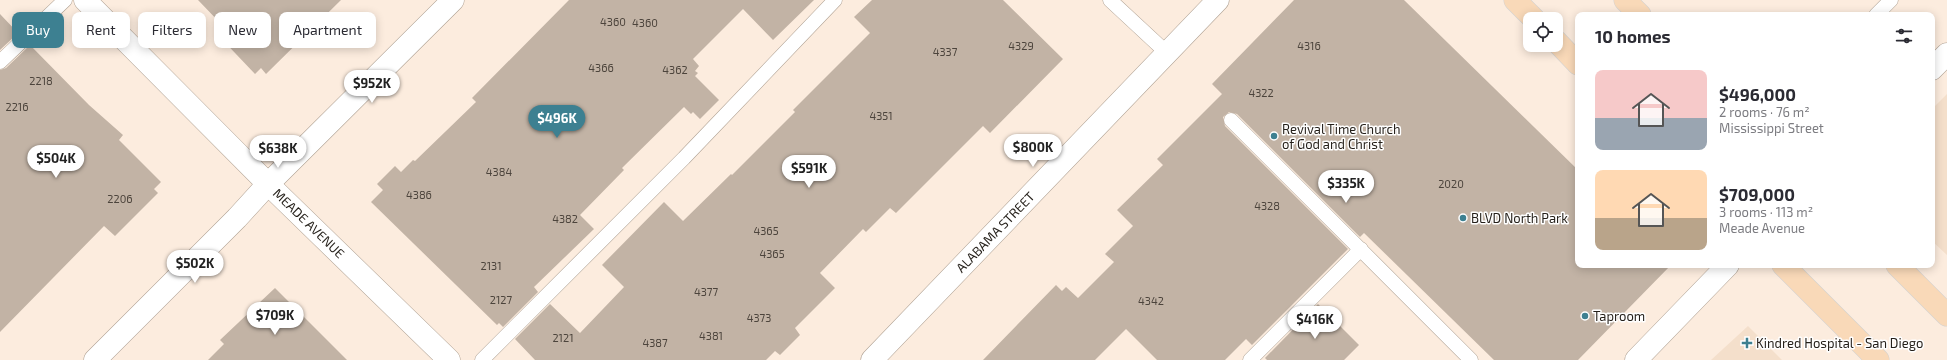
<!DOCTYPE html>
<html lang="en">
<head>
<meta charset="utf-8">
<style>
	:root { --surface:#fff; --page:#f7f7f7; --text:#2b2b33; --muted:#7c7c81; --accent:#3d8091 }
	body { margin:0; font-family:"Exo 2",sans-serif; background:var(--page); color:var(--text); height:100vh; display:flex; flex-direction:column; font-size:15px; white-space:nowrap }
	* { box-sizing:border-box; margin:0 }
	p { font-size:13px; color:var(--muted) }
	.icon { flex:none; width:22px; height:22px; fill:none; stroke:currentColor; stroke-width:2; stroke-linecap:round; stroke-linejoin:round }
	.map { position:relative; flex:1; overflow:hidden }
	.details { position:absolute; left:1575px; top:12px; width:360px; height:256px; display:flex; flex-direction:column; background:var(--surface); border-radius:8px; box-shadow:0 2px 10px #0003 }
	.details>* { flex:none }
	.banner { position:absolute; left:12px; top:12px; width:380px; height:36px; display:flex; gap:8px }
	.controls { position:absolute; left:1523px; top:12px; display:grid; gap:8px }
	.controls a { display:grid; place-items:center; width:40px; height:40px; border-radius:8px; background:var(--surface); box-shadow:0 2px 10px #0003; font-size:20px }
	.price { position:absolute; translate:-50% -34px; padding:0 9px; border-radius:14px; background:#fff; color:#222; font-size:13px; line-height:26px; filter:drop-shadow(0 1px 2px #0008) }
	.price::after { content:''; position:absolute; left:50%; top:24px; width:12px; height:9px; margin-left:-6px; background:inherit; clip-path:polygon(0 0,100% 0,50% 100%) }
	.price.on { background:var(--accent); color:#fff }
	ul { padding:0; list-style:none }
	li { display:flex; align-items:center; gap:12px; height:100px; padding:0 20px }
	li span { display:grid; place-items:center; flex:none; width:112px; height:80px; border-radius:8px; color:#555 }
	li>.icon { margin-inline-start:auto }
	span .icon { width:48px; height:48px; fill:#fffc; stroke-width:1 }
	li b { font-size:17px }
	h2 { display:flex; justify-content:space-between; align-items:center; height:48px; padding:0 20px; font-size:17px }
	.chip { padding:0 14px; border-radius:8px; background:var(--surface); box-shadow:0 2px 10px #0003; font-size:14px; line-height:36px }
	.chip.on { background:var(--accent); color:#fff }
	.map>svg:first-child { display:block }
	.built { fill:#f4dfcb }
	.building { fill:#c2b3a5 }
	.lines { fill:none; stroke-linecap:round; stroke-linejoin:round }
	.service-casing { stroke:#afa193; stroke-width:15 }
	.minor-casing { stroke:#afa193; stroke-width:23 }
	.tertiary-casing { stroke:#afa193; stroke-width:23 }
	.primary-casing { stroke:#d3d2d1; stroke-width:23 }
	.service { stroke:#fff; stroke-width:14 }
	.minor { stroke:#fff; stroke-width:22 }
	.tertiary { stroke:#fff; stroke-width:22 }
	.primary { stroke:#f9d9b8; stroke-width:22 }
	.poi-dot { fill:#3d8091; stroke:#fff; stroke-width:1.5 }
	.labels { text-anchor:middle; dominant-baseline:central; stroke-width:3; stroke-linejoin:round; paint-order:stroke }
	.number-label { font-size:11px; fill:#4c443c }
	.poi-label { font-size:13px; fill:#241f19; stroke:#fff; text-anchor:start }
	.street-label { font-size:13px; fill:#241f19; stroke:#fff }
</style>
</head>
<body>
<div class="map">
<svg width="1947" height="360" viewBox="0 0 1947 360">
	<rect width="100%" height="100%" fill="#fcecde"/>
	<path class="built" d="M1947,94V255L1932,241V109Z
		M1748,326L1782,360H1711Z"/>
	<path class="building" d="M198,0H341L266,74L261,68L255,74L216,33L223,26Z
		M569,0H814L773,40L743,9L693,59L699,66L695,71L698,73L695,76L719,100L700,119L693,112L691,114L684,107L622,168L624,170L580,215L594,229L534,287L538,292L503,327L499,323L497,325L371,202L383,190L377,184L395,166L401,172L413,160L415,161L476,102L472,98Z
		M872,0H1003L1063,59L990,133L983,126L896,213L890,208L866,232L863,229L820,273L835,288L795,328L800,335L780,355L775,351L766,360H535L515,339L550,304L580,333L624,287L602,265L664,202L683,221L731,174L732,175L795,112L793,110L870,33L854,17Z
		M1294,0H1404L1578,170V265H1671L1578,360H1494L1364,233L1360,237L1237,114L1229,112L1223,117L1225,126L1348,249L1252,345L1246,339L1225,360H1157L1126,329L1095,360H983L1056,285L1062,291L1066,287L1078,298L1114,262L1105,254L1133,226L1117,210L1163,165L1157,159L1222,94L1212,84Z
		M0,14L18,33L0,50Z
		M30,45L89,105L123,135L119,140L161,182L154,189L158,193L115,236L104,226L0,332V70L6,68Z
		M275,288L347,360H208L224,344L220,340Z
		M1318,304L1359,345L1344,360H1267L1265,358Z"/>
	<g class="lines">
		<g class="service-casing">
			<path id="service" d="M1110,0L1167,53
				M1876,15L1891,0
				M0,62L65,0
				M1231,120L1471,360
				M482,360L684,158L835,0
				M1250,360L1361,249"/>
		</g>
		<g class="minor-casing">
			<path id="minor" d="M95,360L237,218L268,184L453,0
				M872,360L1218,0"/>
		</g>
		<g class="tertiary-casing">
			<path id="tertiary" d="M85,0L268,184L449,360
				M1932,69L1947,54
				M1636,360L1728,265"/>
		</g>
		<g class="primary-casing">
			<path id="primary" d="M1515,0L1534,19
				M1625,0L1640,15
				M1556,41L1578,64
				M1783,265L1878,360
				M1897,265L1947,315"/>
		</g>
		<use href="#service" class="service"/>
		<use href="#minor" class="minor"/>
		<use href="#tertiary" class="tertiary"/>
		<use href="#primary" class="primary"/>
	</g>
	<g class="poi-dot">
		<circle cx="1274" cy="136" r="4"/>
		<circle cx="1463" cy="218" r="4"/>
		<circle cx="1585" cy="316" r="4"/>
		<path d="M1745 337h4v4h4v4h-4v4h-4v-4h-4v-4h4z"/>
	</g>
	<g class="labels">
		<g class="number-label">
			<text x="613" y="21">4360</text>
			<text x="645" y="22">4360</text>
			<text x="1021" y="45">4329</text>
			<text x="1309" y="45">4316</text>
			<text x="945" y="51">4337</text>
			<text x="601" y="67">4366</text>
			<text x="675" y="69">4362</text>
			<text x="41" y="80">2218</text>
			<text x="1261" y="92">4322</text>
			<text x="17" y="106">2216</text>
			<text x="881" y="115">4351</text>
			<text x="499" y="171">4384</text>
			<text x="1451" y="183">2020</text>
			<text x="419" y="194">4386</text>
			<text x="120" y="198">2206</text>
			<text x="1267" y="205">4328</text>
			<text x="565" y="218">4382</text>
			<text x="766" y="230">4365</text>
			<text x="772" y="253">4365</text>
			<text x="491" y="265">2131</text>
			<text x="706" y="291">4377</text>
			<text x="501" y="299">2127</text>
			<text x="1151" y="300">4342</text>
			<text x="759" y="317">4373</text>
			<text x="711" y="335">4381</text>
			<text x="563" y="337">2121</text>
			<text x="655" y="342">4387</text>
		</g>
		<g class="poi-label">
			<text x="1282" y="129">Revival Time Church<tspan x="1282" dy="15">of God and Christ</tspan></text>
			<text x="1471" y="218">BLVD North Park</text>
			<text x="1593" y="316">Taproom</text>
			<text x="1756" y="343">Kindred Hospital - San Diego</text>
		</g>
		<g class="street-label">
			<text transform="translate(309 223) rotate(44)">MEADE AVENUE</text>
			<text transform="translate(995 232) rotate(-46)">ALABAMA STREET</text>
		</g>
	</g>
</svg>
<div class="controls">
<a><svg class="icon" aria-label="locate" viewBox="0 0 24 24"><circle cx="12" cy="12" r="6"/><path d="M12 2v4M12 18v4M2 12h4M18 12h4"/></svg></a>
</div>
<b class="price" style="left:372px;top:104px">$952K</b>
<b class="price on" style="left:557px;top:139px">$496K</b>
<b class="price" style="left:1033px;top:168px">$800K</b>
<b class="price" style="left:278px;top:169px">$638K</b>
<b class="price" style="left:56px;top:179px">$504K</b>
<b class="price" style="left:809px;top:189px">$591K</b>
<b class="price" style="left:1346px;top:204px">$335K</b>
<b class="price" style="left:195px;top:284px">$502K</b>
<b class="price" style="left:275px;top:336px">$709K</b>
<b class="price" style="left:1315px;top:340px">$416K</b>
<div class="banner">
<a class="chip on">Buy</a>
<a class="chip">Rent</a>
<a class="chip">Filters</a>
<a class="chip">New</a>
<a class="chip">Apartment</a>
</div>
<section class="details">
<h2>10 homes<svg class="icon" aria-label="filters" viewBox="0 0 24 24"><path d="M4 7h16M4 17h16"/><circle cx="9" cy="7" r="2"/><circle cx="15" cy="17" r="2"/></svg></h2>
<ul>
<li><span style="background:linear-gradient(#f6c9c9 60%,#9aa5b1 0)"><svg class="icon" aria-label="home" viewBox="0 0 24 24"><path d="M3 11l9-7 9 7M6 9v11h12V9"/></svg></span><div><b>$496,000</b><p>2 rooms · 76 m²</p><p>Mississippi Street</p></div></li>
<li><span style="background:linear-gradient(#ffd9b3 60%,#b9a48a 0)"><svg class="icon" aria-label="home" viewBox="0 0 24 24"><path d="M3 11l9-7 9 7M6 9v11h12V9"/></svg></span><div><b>$709,000</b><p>3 rooms · 113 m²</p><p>Meade Avenue</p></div></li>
</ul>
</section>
</div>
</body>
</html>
